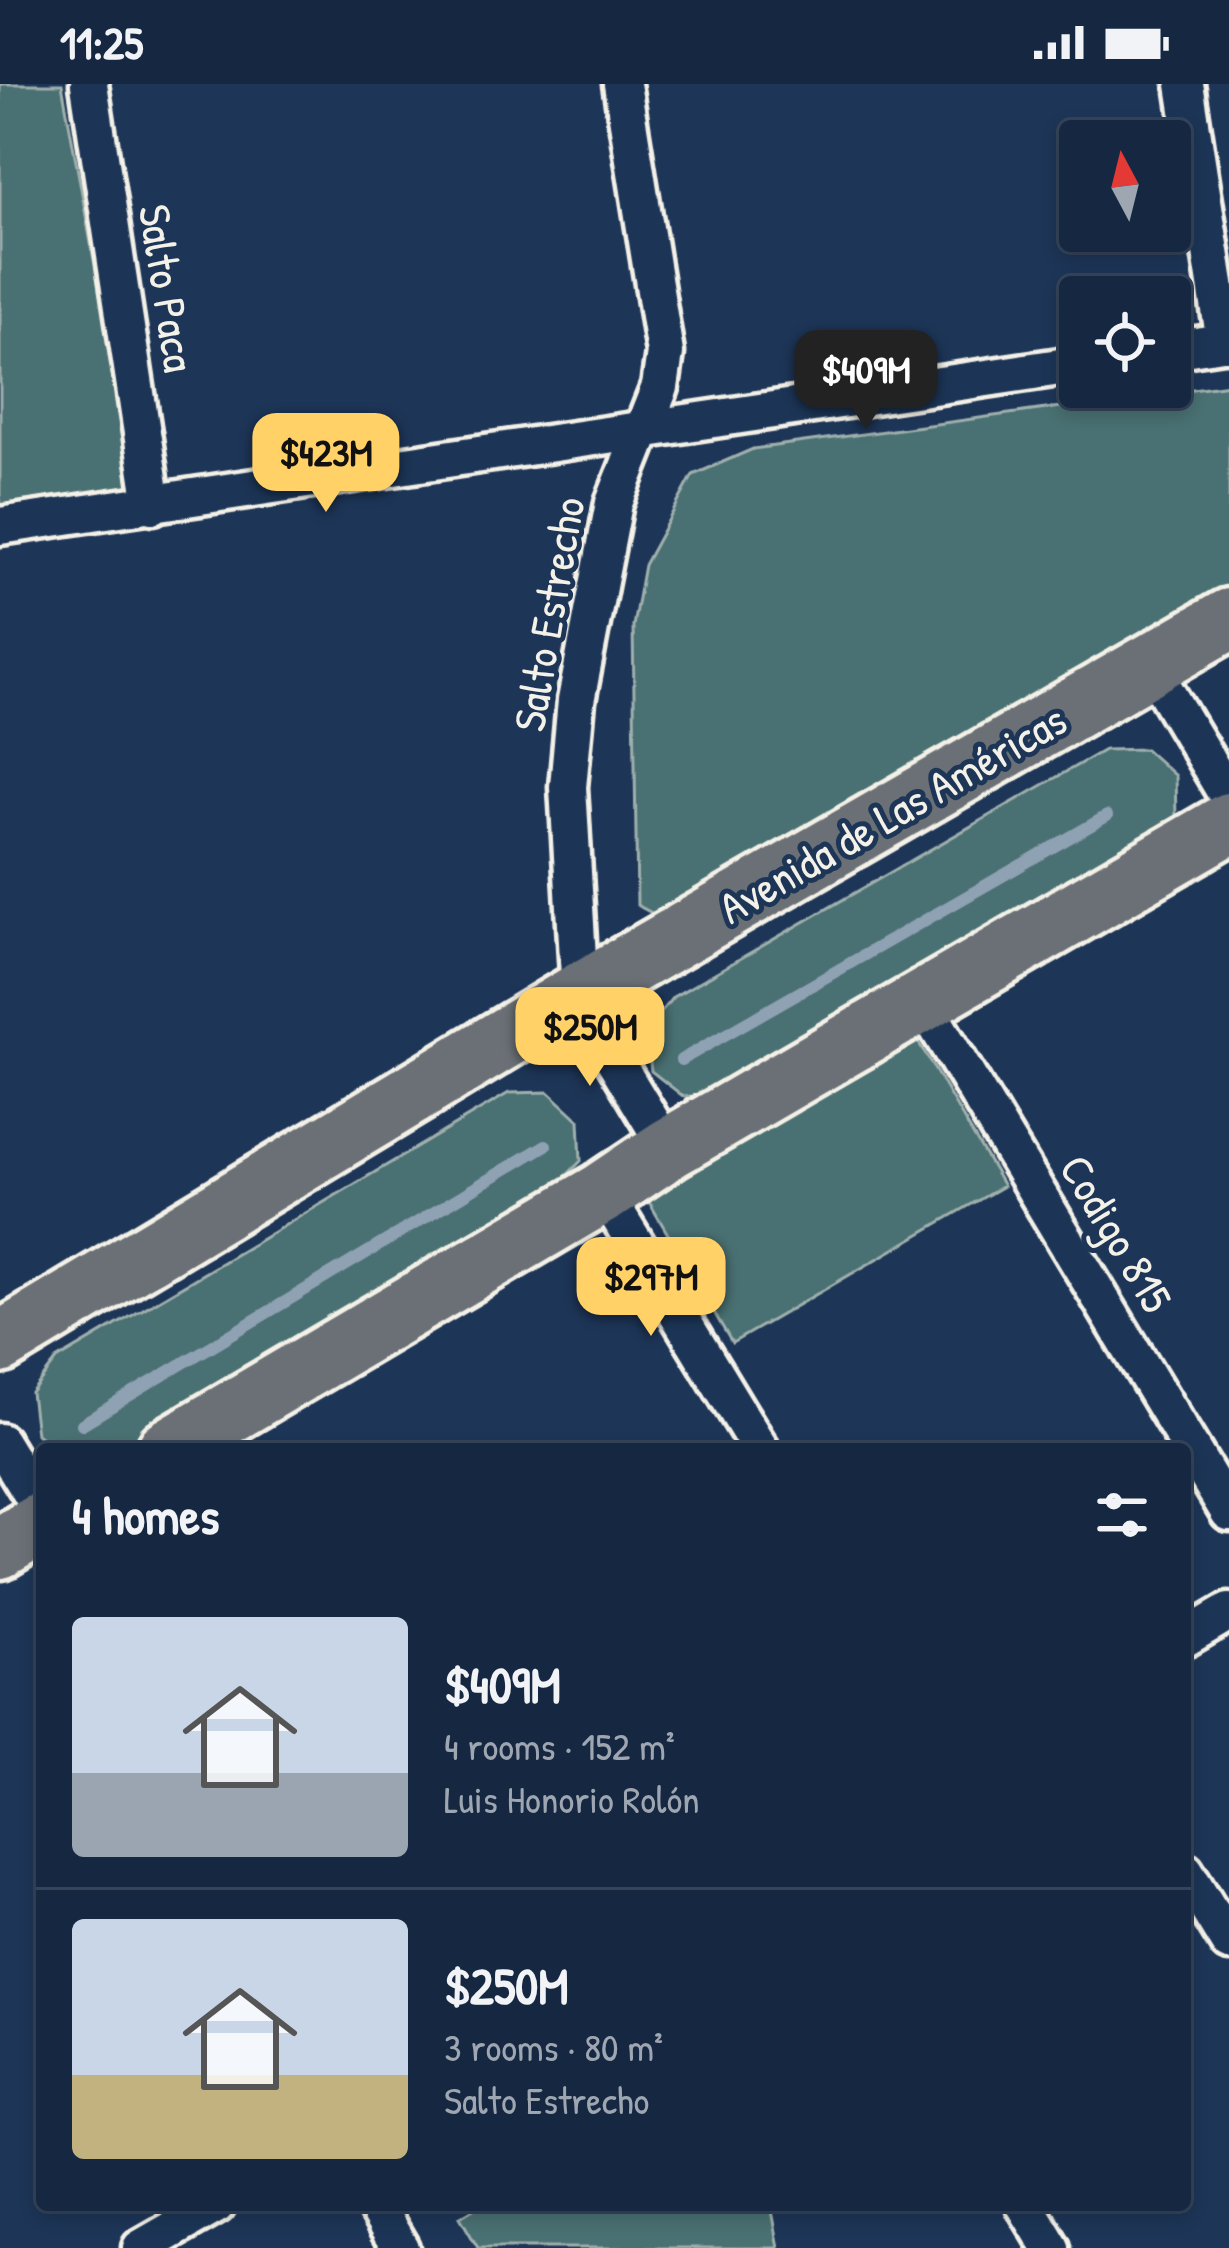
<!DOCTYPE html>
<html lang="en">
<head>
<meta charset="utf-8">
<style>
	:root { --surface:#162841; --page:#23344c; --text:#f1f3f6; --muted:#9ea6b1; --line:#35445a; --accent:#ffd166 }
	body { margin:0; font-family:"Patrick Hand",sans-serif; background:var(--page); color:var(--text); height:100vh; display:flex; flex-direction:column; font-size:45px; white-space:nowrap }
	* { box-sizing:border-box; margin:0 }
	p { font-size:39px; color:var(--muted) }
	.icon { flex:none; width:66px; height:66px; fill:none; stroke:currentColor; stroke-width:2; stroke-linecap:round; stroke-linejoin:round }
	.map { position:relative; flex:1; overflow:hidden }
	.panel { position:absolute; left:36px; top:1359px; width:1155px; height:768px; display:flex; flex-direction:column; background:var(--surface); border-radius:12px; box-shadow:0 6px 18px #0003,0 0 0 3px var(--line) }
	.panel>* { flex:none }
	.needle { width:78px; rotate:353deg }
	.buttons { position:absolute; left:1059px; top:36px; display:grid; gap:24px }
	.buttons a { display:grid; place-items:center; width:132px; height:132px; border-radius:12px; background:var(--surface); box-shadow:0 6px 18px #0003,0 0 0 3px var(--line); font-size:60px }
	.price { position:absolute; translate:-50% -102px; padding:0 27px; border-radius:24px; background:var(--accent); color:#111; font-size:39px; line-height:78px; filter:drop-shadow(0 3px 6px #0008) }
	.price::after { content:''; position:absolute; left:50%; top:72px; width:36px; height:27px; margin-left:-18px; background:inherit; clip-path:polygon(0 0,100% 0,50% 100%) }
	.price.active { background:#222; color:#fff }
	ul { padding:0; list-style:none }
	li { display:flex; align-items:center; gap:36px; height:300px; padding:0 36px }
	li+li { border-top:3px solid var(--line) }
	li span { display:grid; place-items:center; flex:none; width:336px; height:240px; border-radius:12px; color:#555 }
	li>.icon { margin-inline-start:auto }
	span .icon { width:144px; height:144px; fill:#fffc; stroke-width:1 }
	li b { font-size:51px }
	h2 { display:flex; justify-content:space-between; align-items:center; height:144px; padding:0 36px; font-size:51px }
	.status { display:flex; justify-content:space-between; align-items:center; height:84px; padding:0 60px; background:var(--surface); direction:ltr }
	.status svg { height:33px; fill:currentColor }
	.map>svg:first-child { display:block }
	.green { fill:#4a6f72; stroke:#9fb0ad; stroke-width:3 }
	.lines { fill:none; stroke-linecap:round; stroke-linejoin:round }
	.stream { stroke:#8fa2b4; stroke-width:12 }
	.street-casing { stroke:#f4f1e8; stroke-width:45 }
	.primary-casing { stroke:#f4f1e8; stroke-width:69 }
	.street { stroke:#1d3557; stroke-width:36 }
	.primary { stroke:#6b6f75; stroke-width:60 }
	.labels { text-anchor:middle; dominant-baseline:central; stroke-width:10; stroke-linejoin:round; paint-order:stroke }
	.street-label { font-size:45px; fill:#f4f1e8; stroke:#1d3557 }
</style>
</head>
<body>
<div class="status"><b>11:25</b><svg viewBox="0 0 49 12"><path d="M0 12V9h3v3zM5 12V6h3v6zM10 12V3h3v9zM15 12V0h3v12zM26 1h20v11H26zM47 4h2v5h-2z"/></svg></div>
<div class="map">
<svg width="1229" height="2164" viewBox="0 0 1229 2164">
	<rect width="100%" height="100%" fill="#1d3557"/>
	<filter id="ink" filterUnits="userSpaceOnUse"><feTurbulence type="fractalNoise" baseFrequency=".00833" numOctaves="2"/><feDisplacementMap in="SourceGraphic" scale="24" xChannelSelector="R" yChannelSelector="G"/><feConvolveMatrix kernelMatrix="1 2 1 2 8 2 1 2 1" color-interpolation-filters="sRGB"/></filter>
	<g filter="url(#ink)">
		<path class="green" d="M0,0H62L138,418L0,442Z
			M1229,300V505L661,834L637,821L633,542L644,481L693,391L753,365Z
			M1145,665L1175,692L1176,733L1148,763L725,1008L684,1013L651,987L646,946L673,913L1104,666Z
			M913,949L1003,1102L732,1259L642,1106Z
			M549,1008L579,1036L581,1077L552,1106L121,1365H55L36,1350L31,1309L57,1276L509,1009Z
			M480,2121H771L779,2164H478L460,2133Z"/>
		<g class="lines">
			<path class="stream" d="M681,976L1107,732
				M82,1340L546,1061"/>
			<g class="street-casing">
				<path id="street" d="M89,0L153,421
					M622,0L665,269L660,303L614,419L576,617L568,703L580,909L603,957L668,1065
					M1185,0L1225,258
					M1170,266L1229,257
					M0,442L1080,280
					M1150,581L1229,714
					M923,919L1229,1428
					M604,1108L760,1365
					M0,1358L42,1427
					M1185,1554L1229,1528
					M1185,1787L1229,1859
					M375,2121L400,2164
					M1025,2121L1051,2164
					M141,2164L216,2121"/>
			</g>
			<g class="primary-casing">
				<path id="primary" d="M0,1259L580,909L1229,535
					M168,1365L604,1108L668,1065L1229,739
					M0,1464L42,1439"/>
			</g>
			<use href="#street" class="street"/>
			<use href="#primary" class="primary"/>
		</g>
	</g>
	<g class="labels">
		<g class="street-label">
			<text transform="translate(168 204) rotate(81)">Salto Paca</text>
			<text transform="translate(548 530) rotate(-80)">Salto Estrecho</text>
			<text transform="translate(892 729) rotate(-30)">Avenida de Las Américas</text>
			<text transform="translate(1117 1149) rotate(59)">Codigo 815</text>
		</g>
	</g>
</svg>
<div class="buttons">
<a><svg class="needle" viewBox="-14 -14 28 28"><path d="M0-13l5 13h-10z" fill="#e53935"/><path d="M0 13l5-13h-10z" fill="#9ea6b1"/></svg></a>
<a><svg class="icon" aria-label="locate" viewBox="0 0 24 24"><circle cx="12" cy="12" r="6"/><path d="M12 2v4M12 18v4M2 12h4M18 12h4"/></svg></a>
</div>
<b class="price active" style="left:866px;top:348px">$409M</b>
<b class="price" style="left:326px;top:431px">$423M</b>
<b class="price" style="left:590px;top:1005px">$250M</b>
<b class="price" style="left:651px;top:1255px">$297M</b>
<section class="panel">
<h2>4 homes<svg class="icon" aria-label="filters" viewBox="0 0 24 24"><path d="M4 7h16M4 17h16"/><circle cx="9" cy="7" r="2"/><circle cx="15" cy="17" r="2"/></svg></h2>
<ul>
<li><span style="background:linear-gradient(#c9d6e8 65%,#9aa5b1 0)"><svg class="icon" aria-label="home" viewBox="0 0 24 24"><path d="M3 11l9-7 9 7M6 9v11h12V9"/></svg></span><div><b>$409M</b><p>4 rooms · 152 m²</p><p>Luis Honorio Rolón</p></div></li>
<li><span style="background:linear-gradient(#c9d6e8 65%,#c2b280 0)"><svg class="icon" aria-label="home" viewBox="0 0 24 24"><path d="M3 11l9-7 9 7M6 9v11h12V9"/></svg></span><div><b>$250M</b><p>3 rooms · 80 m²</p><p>Salto Estrecho</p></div></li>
</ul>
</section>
</div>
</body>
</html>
